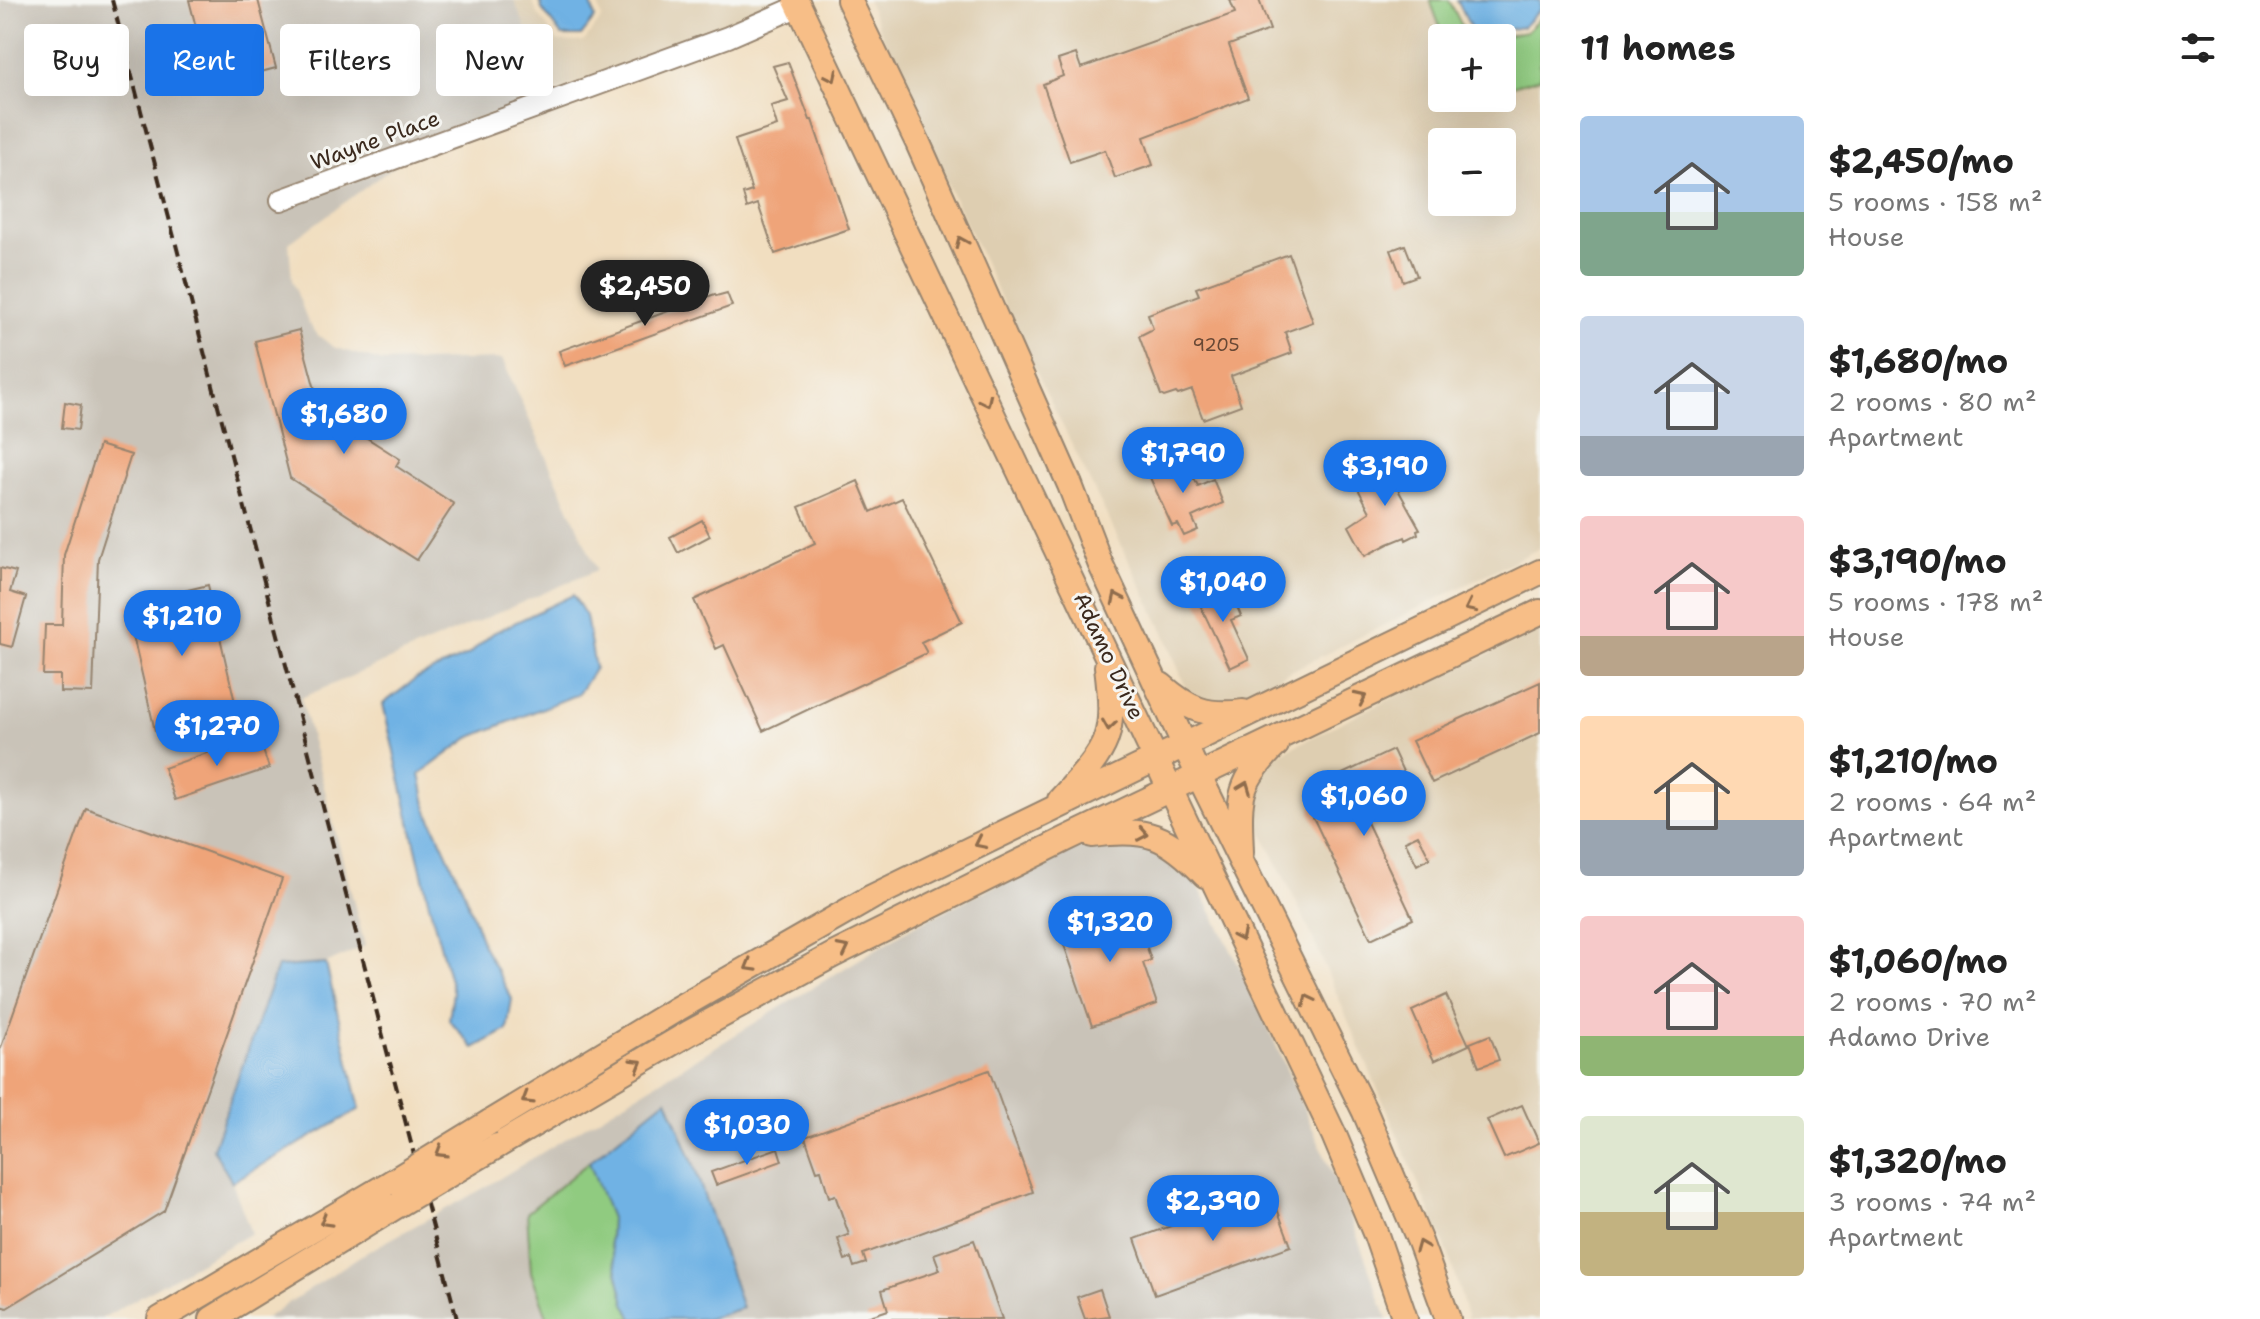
<!DOCTYPE html>
<html lang="en">
<head>
<meta charset="utf-8">
<style>
	:root { --surface:#fff; --page:#f6f6f6; --text:#222; --muted:#767676; --accent:#1a73e8 }
	body { margin:0; font-family:"Shantell Sans",sans-serif; background:var(--page); color:var(--text); height:100vh; display:flex; flex-direction:column; font-size:30px; white-space:nowrap }
	* { box-sizing:border-box; margin:0 }
	p { font-size:26px; color:var(--muted) }
	.icon { flex:none; width:44px; height:44px; fill:none; stroke:currentColor; stroke-width:2; stroke-linecap:round; stroke-linejoin:round }
	.map { position:relative; flex:1; overflow:hidden }
	.details { display:flex; flex-direction:column; background:var(--surface); width:720px }
	.details>* { flex:none }
	.guide { position:absolute; left:24px; top:24px; width:760px; height:72px; display:flex; gap:16px }
	.tools { position:absolute; left:1428px; top:24px; display:grid; gap:16px }
	.tools a { display:grid; place-items:center; width:88px; height:88px; border-radius:8px; background:var(--surface); box-shadow:0 8px 32px #0002; font-size:40px }
	.price { position:absolute; translate:-50% -68px; padding:0 18px; border-radius:28px; background:var(--accent); color:#fff; font-size:26px; line-height:52px; filter:drop-shadow(0 2px 4px #0008) }
	.price::after { content:''; position:absolute; left:50%; top:48px; width:24px; height:18px; margin-left:-12px; background:inherit; clip-path:polygon(0 0,100% 0,50% 100%) }
	.price.on { background:#222; color:#fff }
	ul { padding:0; list-style:none }
	li { display:flex; align-items:center; gap:24px; height:200px; padding:0 40px }
	li span { display:grid; place-items:center; flex:none; width:224px; height:160px; border-radius:8px; color:#555 }
	li>.icon { margin-inline-start:auto }
	span .icon { width:96px; height:96px; fill:#fffc; stroke-width:1 }
	li b { font-size:34px }
	h2 { display:flex; justify-content:space-between; align-items:center; height:96px; padding:0 40px; font-size:34px }
	.pill { padding:0 28px; border-radius:8px; background:var(--surface); box-shadow:0 8px 32px #0002; font-size:28px; line-height:72px }
	.pill.on { background:var(--accent); color:#fff }
	main { display:flex; flex:1; min-height:0 }
	.map>svg:first-child { display:block }
	.built { fill:#deceb1; fill-rule:evenodd }
	.industrial { fill:#c9c3b8 }
	.green { fill:#90cb80; stroke:#667a4f; stroke-width:2 }
	.water { fill:#6fb2e4; stroke:#556e81; stroke-width:2 }
	.building { fill:#efa479 }
	.lines { fill:none; stroke-linecap:round; stroke-linejoin:round }
	.minor-casing { stroke:#96846f; stroke-width:24 }
	.major-casing { stroke:#96846f; stroke-width:28 }
	.minor { stroke:#fff; stroke-width:20 }
	.major { stroke:#f7be87; stroke-width:24 }
	.rail { stroke:#3b2a1e; stroke-width:4; stroke-dasharray:12 6; stroke-linecap:butt }
	.major-bridge-casing { stroke:#96846f; stroke-width:28; stroke-linecap:butt }
	.major-bridge { stroke:#f7be87; stroke-width:24 }
	.oneway { stroke:#906d4d }
	.labels { text-anchor:middle; dominant-baseline:central; stroke-width:6; stroke-linejoin:round; paint-order:stroke }
	.number-label { font-size:18px; fill:#684835 }
	.street-label { font-size:22px; fill:#3b2a1e; stroke:#f6f6f2 }
</style>
</head>
<body>
<main>
<div class="map">
<svg width="1540" height="1319" viewBox="0 0 1540 1319">
	<rect width="100%" height="100%" fill="#f6f6f2"/>
	<filter id="ink" filterUnits="userSpaceOnUse"><feTurbulence type="fractalNoise" baseFrequency=".0125" numOctaves="2"/><feDisplacementMap in="SourceGraphic" scale="16" xChannelSelector="R" yChannelSelector="G"/><feConvolveMatrix kernelMatrix="1 2 1 2 8 2 1 2 1" color-interpolation-filters="sRGB"/></filter>
	<filter id="wash" filterUnits="userSpaceOnUse"><feTurbulence type="fractalNoise" baseFrequency=".006" numOctaves="4" result="noise"/><feDisplacementMap in="SourceGraphic" scale="32" xChannelSelector="R" yChannelSelector="G"/><feGaussianBlur stdDeviation="1.8" result="paint"/><feColorMatrix in="noise" values="0 0 0 0 0 0 0 0 0 0 0 0 0 0 0 0 0 1.4 0 .05"/><feComposite in="paint" operator="in"/></filter>
	<g filter="url(#wash)">
		<rect width="100%" height="100%" fill="#f1dec0"/>
		<path class="built" d="M514,0H532L536,11L557,41L561,42H583L586,39L602,18L597,0H781L783,4L725,29L552,92Z
			M867,0H1430L1444,38H1442V98H1502V89L1540,78V548L1220,706L1187,691L1164,632L1021,341L934,155ZM1442,142H1502V202H1442Z
			M1540,631V1319H1468L1448,1253L1305,920L1248,804L1252,785L1277,755L1364,711Z"/>
		<path class="industrial" d="M0,0H514L552,92L271,196L276,210L396,165L289,243L292,280L308,322L318,335L333,347L383,362L502,359L597,570L301,698L365,946L326,964L277,968L213,1149L232,1182L251,1233L101,1319H0Z
			M1090,843L1157,845L1192,874L1252,991L1345,1202L1387,1319H708L741,1308L666,1100L527,1212L531,1272L548,1319H264L360,1256L484,1188L914,926L1040,864Z"/>
		<path class="green" d="M1430,0H1449L1468,38H1444Z
			M1540,18V78L1502,89V38H1493L1526,32Z
			M589,1162L611,1218L610,1243L625,1303L633,1319H548L531,1272L527,1213Z"/>
		<path class="water" d="M540,0H590L595,18L581,36H562L542,9Z
			M1457,0H1540V9L1523,27L1474,35Z
			M573,595L586,616L595,668L578,694L469,738L420,774L427,810L463,889L483,945L512,999L507,1030L474,1048L449,1020L453,992L429,904L383,704L417,678L468,655L493,633Z
			M326,964L360,1109L232,1182L213,1149L277,967Z
			M667,1099L693,1163L742,1308L708,1319H633L625,1303L610,1243L611,1218L589,1162Z"/>
		<g id="blocks">
			<path class="building" d="M189,0H258L276,68L211,85Z
				M1230,0H1259L1270,30L1229,45L1248,98L1144,137L1153,165L1115,178L1105,150L1070,162L1043,84L1063,76L1058,60L1076,54L1081,68L1235,13Z
				M788,62L810,120H812L849,229L775,254L758,204L747,208L743,194L752,191L735,140L777,126L771,106L788,101L773,66Z
				M1405,245L1417,276L1403,281L1391,250Z
				M1289,254L1313,322L1285,332L1292,353L1231,376L1241,405L1203,419L1192,390L1178,395L1176,393L1164,397L1161,395L1139,336L1153,329L1148,314L1199,295L1196,288Z
				M727,293L732,306L565,366L559,351L715,294L716,296Z
				M299,330L320,408L400,459L396,466L454,504L417,560L290,478L255,341Z
				M65,402L81,405L78,430L62,428Z
				M99,445L131,455L98,559L93,693L60,692V675H43L45,625H62L64,555Z
				M1407,456L1417,475L1396,486L1420,529L1417,530L1418,534L1406,540L1405,537L1388,544L1365,556L1349,526L1370,512L1355,483Z
				M1177,458L1187,481L1194,478L1198,486L1213,479L1223,503L1192,517L1198,530L1184,536L1178,524L1172,526L1147,471Z
				M858,481L871,512L902,498L962,622L921,642L927,653L763,731L724,645L716,649L694,600L815,543L799,507Z
				M702,520L710,536L678,553L670,537Z
				M0,568L16,572L10,592L26,597L12,647L0,644Z
				M1213,583L1224,606L1235,602L1241,616L1231,620L1249,659L1230,668L1194,592Z
				M208,585L237,711L155,731L126,605Z
				M1540,682V733L1432,783L1412,741Z
				M258,735L269,768L175,800L164,768Z
				M1393,750L1413,793L1364,816L1413,919L1371,939L1311,813L1313,797L1323,783Z
				M86,808L282,879L164,1211L7,1308L0,1306V1050Z
				M1418,835L1430,858L1417,865L1405,841Z
				M1133,904L1151,960L1143,963L1157,1004L1092,1026L1059,930Z
				M1446,995L1469,1045L1434,1061L1412,1011Z
				M1490,1035L1499,1060L1479,1067L1470,1043Z
				M989,1070L1033,1192L863,1254L866,1263L854,1267L851,1258L845,1260L838,1239L849,1235L835,1195L829,1197L821,1170L817,1171L805,1137Z
				M1522,1105L1539,1143L1504,1158L1487,1120Z
				M778,1148L782,1161L716,1185L711,1172Z
				M1270,1190L1291,1246L1155,1295L1135,1239Z
				M974,1240L1002,1319H867V1317L888,1310L882,1290L940,1270L934,1254Z
				M1100,1289L1109,1316L1085,1319L1077,1297Z"/>
		</g>
	</g>
	<g filter="url(#ink)">
		<use href="#blocks" fill-opacity="0" stroke="#96846f" stroke-width="2"/>
		<g class="lines">
			<g class="minor-casing">
				<path id="minor" d="M281,200L728,37L799,6"/>
			</g>
			<g class="major-casing">
				<path id="major" d="M796,0C976,378 1156,756 1334,1135L1376,1235L1405,1319
					M849,0L918,143L1070,485L1100,563L1199,776L1365,1112L1420,1242L1448,1319
					M1161,685C1188,709 1206,717 1243,712
					M1060,800C1109,746 1116,740 1107,666
					M1092,835C1147,827 1167,835 1205,875
					M1241,852C1239,799 1236,784 1276,745
					M490,1122L675,1010L872,897L1540,572
					M497,1146L689,1033L833,955L1066,839L1540,612
					M160,1319L392,1182
					M212,1319L398,1205"/>
			</g>
			<use href="#minor" class="minor"/>
			<use href="#major" class="major"/>
			<path class="rail" d="M112,0L457,1319"/>
			<g class="major-bridge-casing">
				<path id="major-bridge" d="M392,1182L490,1122
					M398,1205L497,1146"/>
			</g>
			<use href="#major-bridge" class="major-bridge"/>
		</g>
		<defs><path id="oneway-chevron" d="M-2-3.5L2.5 0L-2 3.5" fill="none" stroke-width="1.6" stroke-linecap="round" stroke-linejoin="round" transform="scale(2)"/></defs>
		<g class="oneway">
			<use href="#oneway-chevron" transform="translate(832 76) rotate(65)"/>
			<use href="#oneway-chevron" transform="translate(961 242) rotate(-113)"/>
			<use href="#oneway-chevron" transform="translate(986 401) rotate(65)"/>
			<use href="#oneway-chevron" transform="translate(1117 598) rotate(-115)"/>
			<use href="#oneway-chevron" transform="translate(1470 607) rotate(154)"/>
			<use href="#oneway-chevron" transform="translate(1361 698) rotate(-25)"/>
			<use href="#oneway-chevron" transform="translate(1109 725) rotate(98)"/>
			<use href="#oneway-chevron" transform="translate(1245 787) rotate(-69)"/>
			<use href="#oneway-chevron" transform="translate(1143 834) rotate(10)"/>
			<use href="#oneway-chevron" transform="translate(980 843) rotate(154)"/>
			<use href="#oneway-chevron" transform="translate(1240 936) rotate(65)"/>
			<use href="#oneway-chevron" transform="translate(844 949) rotate(-27)"/>
			<use href="#oneway-chevron" transform="translate(750 966) rotate(150)"/>
			<use href="#oneway-chevron" transform="translate(1308 1000) rotate(-117)"/>
			<use href="#oneway-chevron" transform="translate(637 1064) rotate(-31)"/>
			<use href="#oneway-chevron" transform="translate(527 1099) rotate(149)"/>
			<use href="#oneway-chevron" transform="translate(441 1152) rotate(148)"/>
			<use href="#oneway-chevron" transform="translate(325 1221) rotate(150)"/>
			<use href="#oneway-chevron" transform="translate(1421 1246) rotate(-112)"/>
		</g>
	</g>
	<g class="labels">
		<g class="number-label">
			<text x="1216" y="345">9205</text>
		</g>
		<g class="street-label">
			<text transform="translate(375 140) rotate(-20)">Wayne Place</text>
			<text transform="translate(1109 656) rotate(65)">Adamo Drive</text>
		</g>
	</g>
</svg>
<div class="tools">
<a>+</a>
<a>−</a>
</div>
<b class="price on" style="left:645px;top:328px">$2,450</b>
<b class="price" style="left:344px;top:456px">$1,680</b>
<b class="price" style="left:1183px;top:495px">$1,790</b>
<b class="price" style="left:1385px;top:508px">$3,190</b>
<b class="price" style="left:1223px;top:624px">$1,040</b>
<b class="price" style="left:182px;top:658px">$1,210</b>
<b class="price" style="left:217px;top:768px">$1,270</b>
<b class="price" style="left:1364px;top:838px">$1,060</b>
<b class="price" style="left:1110px;top:964px">$1,320</b>
<b class="price" style="left:747px;top:1167px">$1,030</b>
<b class="price" style="left:1213px;top:1243px">$2,390</b>
<div class="guide">
<a class="pill">Buy</a>
<a class="pill on">Rent</a>
<a class="pill">Filters</a>
<a class="pill">New</a>
</div>
</div>
<section class="details">
<h2>11 homes<svg class="icon" aria-label="filters" viewBox="0 0 24 24"><path d="M4 7h16M4 17h16"/><circle cx="9" cy="7" r="2"/><circle cx="15" cy="17" r="2"/></svg></h2>
<ul>
<li><span style="background:linear-gradient(#a9c7e8 60%,#7fa58c 0)"><svg class="icon" aria-label="home" viewBox="0 0 24 24"><path d="M3 11l9-7 9 7M6 9v11h12V9"/></svg></span><div><b>$2,450/mo</b><p>5 rooms · 158 m²</p><p>House</p></div></li>
<li><span style="background:linear-gradient(#c9d6e8 75%,#9aa5b1 0)"><svg class="icon" aria-label="home" viewBox="0 0 24 24"><path d="M3 11l9-7 9 7M6 9v11h12V9"/></svg></span><div><b>$1,680/mo</b><p>2 rooms · 80 m²</p><p>Apartment</p></div></li>
<li><span style="background:linear-gradient(#f6c9c9 75%,#b9a48a 0)"><svg class="icon" aria-label="home" viewBox="0 0 24 24"><path d="M3 11l9-7 9 7M6 9v11h12V9"/></svg></span><div><b>$3,190/mo</b><p>5 rooms · 178 m²</p><p>House</p></div></li>
<li><span style="background:linear-gradient(#ffd9b3 65%,#9aa5b1 0)"><svg class="icon" aria-label="home" viewBox="0 0 24 24"><path d="M3 11l9-7 9 7M6 9v11h12V9"/></svg></span><div><b>$1,210/mo</b><p>2 rooms · 64 m²</p><p>Apartment</p></div></li>
<li><span style="background:linear-gradient(#f6c9c9 75%,#8fb573 0)"><svg class="icon" aria-label="home" viewBox="0 0 24 24"><path d="M3 11l9-7 9 7M6 9v11h12V9"/></svg></span><div><b>$1,060/mo</b><p>2 rooms · 70 m²</p><p>Adamo Drive</p></div></li>
<li><span style="background:linear-gradient(#dfe7d0 60%,#c2b280 0)"><svg class="icon" aria-label="home" viewBox="0 0 24 24"><path d="M3 11l9-7 9 7M6 9v11h12V9"/></svg></span><div><b>$1,320/mo</b><p>3 rooms · 74 m²</p><p>Apartment</p></div></li>
</ul>
</section>
</main>
</body>
</html>
